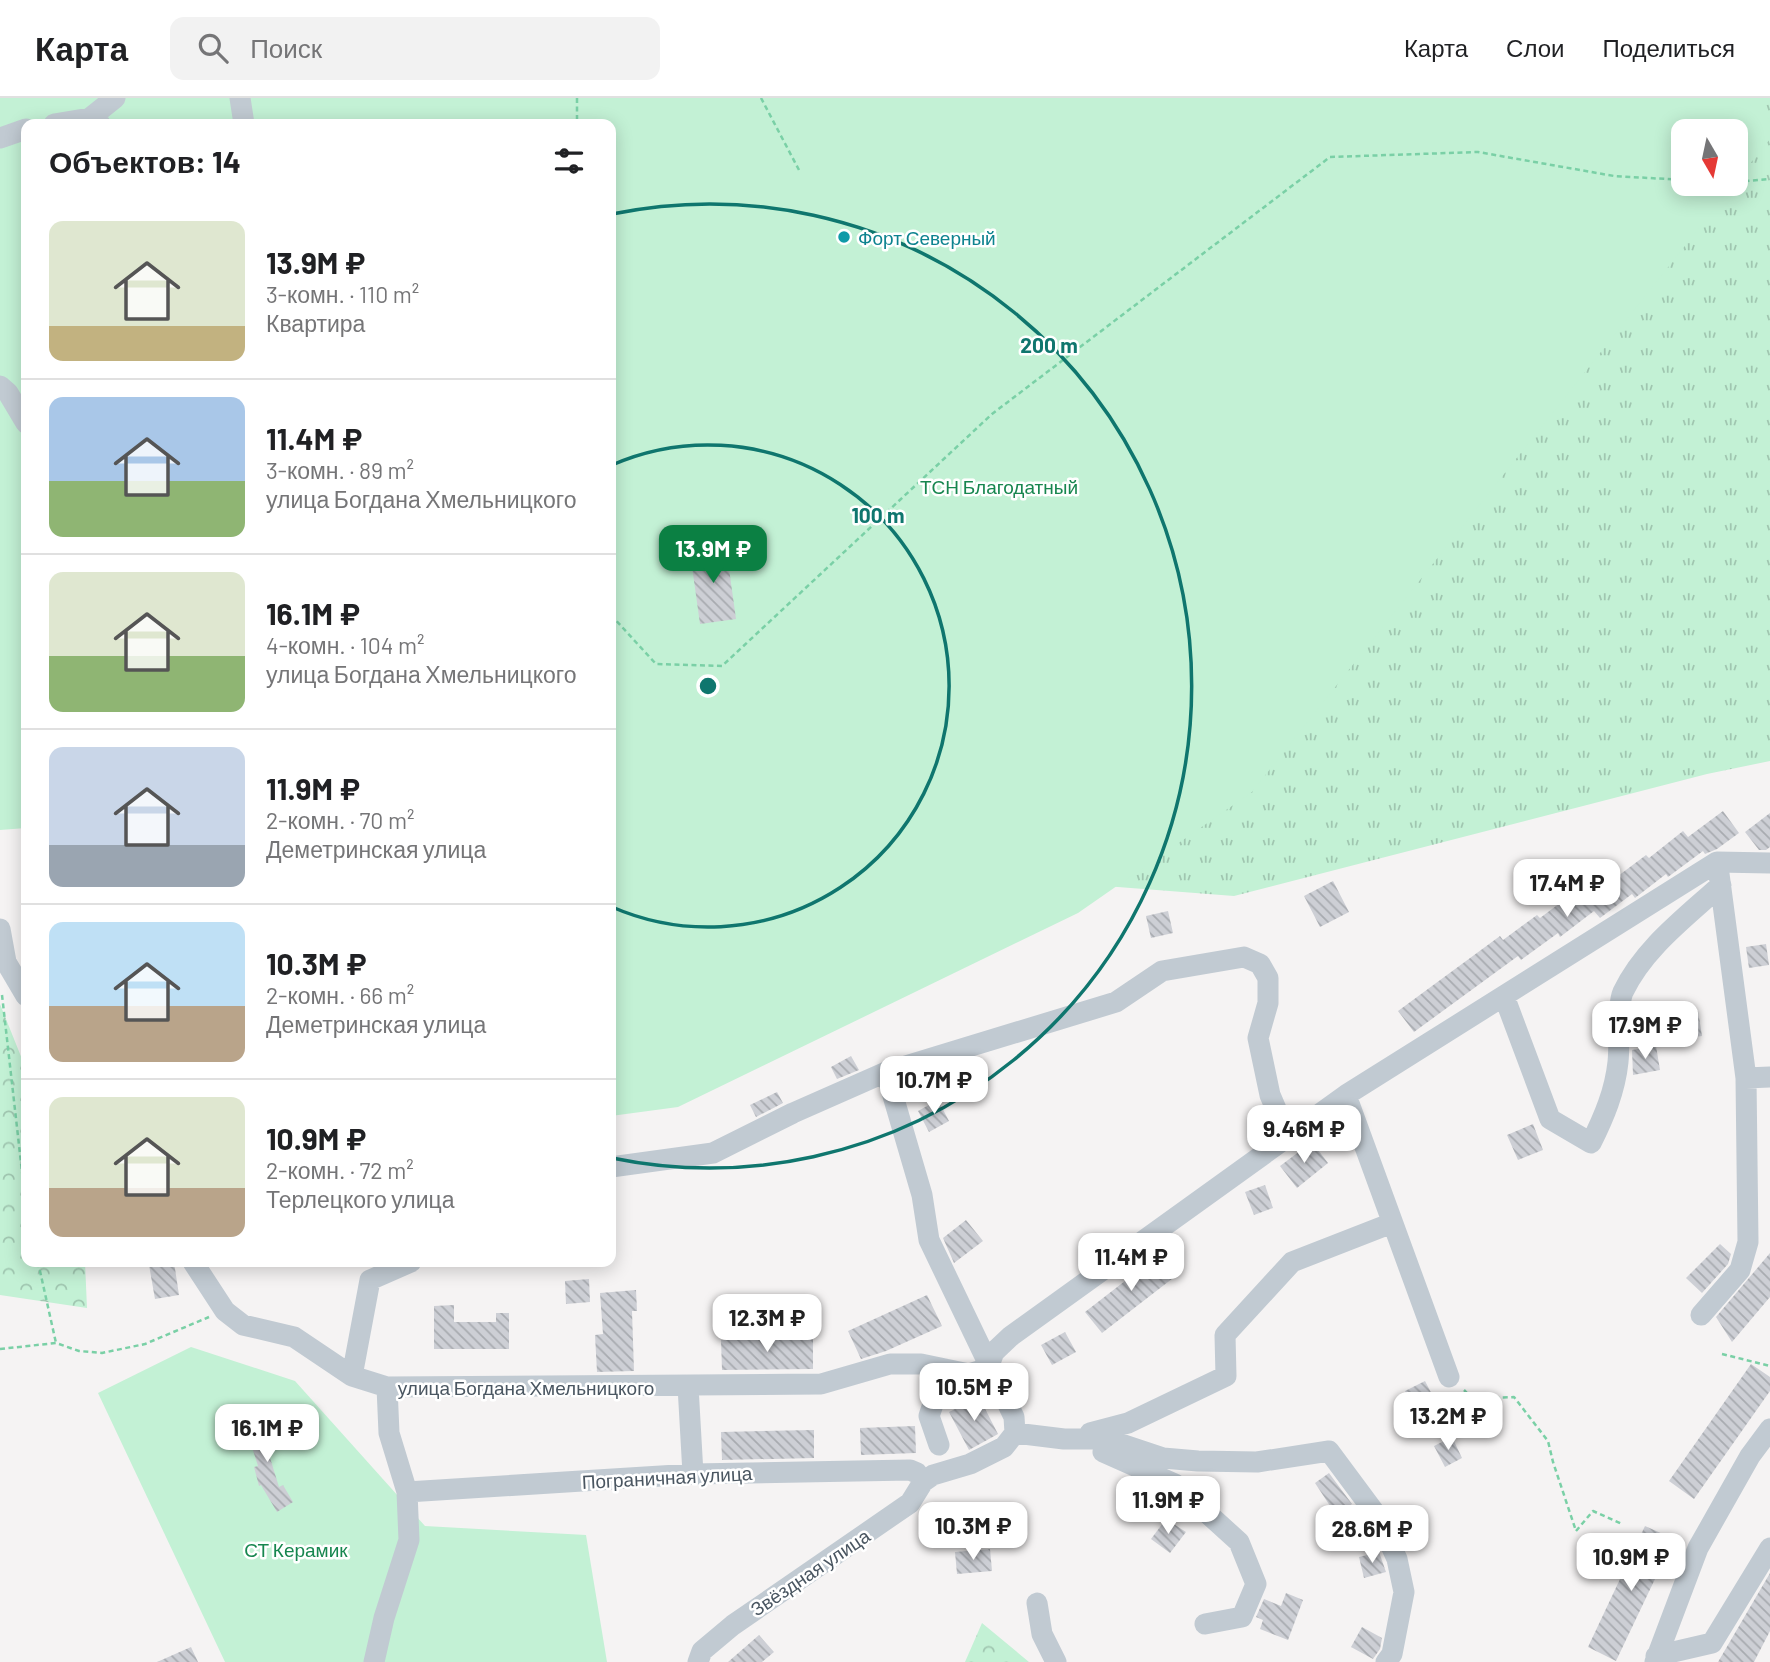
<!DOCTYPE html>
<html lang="ru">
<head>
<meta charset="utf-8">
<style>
	:root { --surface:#fff; --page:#f2f2f2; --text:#202124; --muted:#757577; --line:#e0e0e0; --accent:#0b8043 }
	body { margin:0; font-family:Barlow,sans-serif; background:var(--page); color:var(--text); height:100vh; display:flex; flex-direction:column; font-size:26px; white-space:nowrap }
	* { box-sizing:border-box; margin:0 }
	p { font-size:23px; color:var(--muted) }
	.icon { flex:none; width:38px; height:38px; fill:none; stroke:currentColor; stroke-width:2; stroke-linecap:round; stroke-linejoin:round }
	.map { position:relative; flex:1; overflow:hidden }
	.panel { position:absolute; left:21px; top:21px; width:595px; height:1148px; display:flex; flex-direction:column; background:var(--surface); border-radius:14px; box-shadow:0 4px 18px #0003 }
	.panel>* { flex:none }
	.needle { width:46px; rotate:171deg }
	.buttons { position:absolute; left:1671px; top:21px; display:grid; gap:14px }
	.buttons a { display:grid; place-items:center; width:77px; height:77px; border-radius:14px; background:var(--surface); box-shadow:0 4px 18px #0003; font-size:35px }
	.price { position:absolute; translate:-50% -60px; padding:0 16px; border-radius:14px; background:#fff; color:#222; font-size:23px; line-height:46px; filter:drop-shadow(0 2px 4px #0008) }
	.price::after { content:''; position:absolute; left:50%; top:42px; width:21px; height:16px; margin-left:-10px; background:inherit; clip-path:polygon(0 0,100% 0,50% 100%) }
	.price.active { background:var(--accent); color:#fff }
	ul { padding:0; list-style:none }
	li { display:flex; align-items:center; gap:21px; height:175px; padding:0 28px }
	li+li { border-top:2px solid var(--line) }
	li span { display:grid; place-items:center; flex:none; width:196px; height:140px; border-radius:14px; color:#555 }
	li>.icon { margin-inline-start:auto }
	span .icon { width:84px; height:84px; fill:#fffc; stroke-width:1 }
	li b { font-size:30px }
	h2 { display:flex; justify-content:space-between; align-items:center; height:84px; padding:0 28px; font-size:30px }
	header { display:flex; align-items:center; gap:42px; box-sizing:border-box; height:98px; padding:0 35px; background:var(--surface); border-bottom:2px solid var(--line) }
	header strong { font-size:33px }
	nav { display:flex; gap:38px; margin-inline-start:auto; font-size:24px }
	.search { width:490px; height:63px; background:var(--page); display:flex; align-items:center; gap:18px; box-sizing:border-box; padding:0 24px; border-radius:14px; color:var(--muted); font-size:26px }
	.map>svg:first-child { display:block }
	.grass { fill:url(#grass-tufts); fill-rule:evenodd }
	.forest { fill:url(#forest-crowns) }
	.garden { fill:#c3f1d5 }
	.building { fill:url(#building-back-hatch) }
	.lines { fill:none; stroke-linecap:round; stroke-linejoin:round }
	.path { stroke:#7ad0a6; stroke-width:2.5; stroke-dasharray:5 3.5; stroke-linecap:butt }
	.minor { stroke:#c1cad2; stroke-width:21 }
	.ring { fill:none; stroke:#0f766e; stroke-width:3.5 }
	.culture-dot { fill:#0f9aa8; stroke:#fff; stroke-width:2.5 }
	.labels { text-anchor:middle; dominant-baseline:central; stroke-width:5; stroke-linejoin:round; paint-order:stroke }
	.culture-label { font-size:19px; fill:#0d838f; stroke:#fff; text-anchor:start }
	.park-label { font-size:19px; fill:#17864f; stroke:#fff }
	.street-label { font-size:19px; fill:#4a5661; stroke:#fff }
	.centre { fill:#0f766e; stroke:#fff; stroke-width:3.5 }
	.ring-label { font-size:21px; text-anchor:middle; font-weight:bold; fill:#0f766e; stroke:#fff; stroke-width:5; stroke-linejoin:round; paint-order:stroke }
</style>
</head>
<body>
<header>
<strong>Карта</strong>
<div class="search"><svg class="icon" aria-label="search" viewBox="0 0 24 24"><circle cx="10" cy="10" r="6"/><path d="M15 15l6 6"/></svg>Поиск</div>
<nav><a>Карта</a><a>Слои</a><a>Поделиться</a></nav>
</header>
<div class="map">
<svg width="1770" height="1564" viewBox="0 0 1770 1564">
	<defs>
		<pattern id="grass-tufts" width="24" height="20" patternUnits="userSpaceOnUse" patternTransform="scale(1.75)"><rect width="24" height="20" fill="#c3f1d5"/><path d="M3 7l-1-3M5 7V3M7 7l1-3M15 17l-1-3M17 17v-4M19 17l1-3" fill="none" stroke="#a0c6b0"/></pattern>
		<pattern id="forest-crowns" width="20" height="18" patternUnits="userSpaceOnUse" patternTransform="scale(1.75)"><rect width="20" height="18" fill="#c3f1d5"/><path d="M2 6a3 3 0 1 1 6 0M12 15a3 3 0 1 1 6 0" fill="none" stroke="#a0c6b0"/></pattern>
		<pattern id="building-back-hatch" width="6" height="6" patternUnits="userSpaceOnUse" patternTransform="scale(1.75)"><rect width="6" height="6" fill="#cdcfd5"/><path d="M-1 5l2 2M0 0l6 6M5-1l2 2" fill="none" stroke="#a8abb0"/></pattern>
	</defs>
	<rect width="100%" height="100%" fill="#f5f3f3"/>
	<path class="grass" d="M284,0H1770V663L1707,676L1234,798L1092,787L611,888V26ZM1684,33H1736V86H1684Z"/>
	<path class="forest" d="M0,906L26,971V1164H85L87,1210L0,1197Z
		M982,1525L1029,1564H965Z"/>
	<path class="garden" d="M0,0H1741L1770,22V41L1736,83V33H1684V86H1734L1252,694L1078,815L678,1009L611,1018V26H26V730L0,732Z
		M191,1249L295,1283L425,1428L586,1437L607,1564H225L98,1295Z"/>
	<path class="building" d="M726,449L736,521L700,526L690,454Z
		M1723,713L1739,735L1717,751L1705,756L1703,753L1668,779L1666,776L1635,800L1632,796L1600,820L1594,813L1560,839L1558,835L1521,862L1518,858L1414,934L1398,913L1500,838L1503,842L1537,817L1540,820L1576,793L1581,800L1615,774L1618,778L1646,757L1649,760L1683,733L1688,739Z
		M1770,715V749L1766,752H1759L1745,734Z
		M1333,783L1349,814L1320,829L1304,798Z
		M1168,813L1173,835L1151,840L1146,818Z
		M1766,846L1769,867L1749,870L1746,849Z
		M1698,913L1702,938L1675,942L1671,917Z
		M1656,948L1660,972L1633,977L1632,952Z
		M851,958L859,972L837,981L831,969Z
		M777,994L783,1005L756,1019L750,1007Z
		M938,1002L949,1023L929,1034L918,1013Z
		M1533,1026L1543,1052L1518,1062L1507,1037Z
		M1312,1044L1328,1065L1297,1090L1280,1068Z
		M1265,1087L1273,1110L1254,1117L1245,1094Z
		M966,1122L983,1143L954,1165L943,1140Z
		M1720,1146L1731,1156L1728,1166L1702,1195L1686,1180Z
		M1161,1155L1177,1177L1102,1235L1085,1214Z
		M1770,1155V1199L1732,1244L1716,1219Z
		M174,1164L179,1197L155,1201L149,1167Z
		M589,1181L590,1204L566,1206L565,1183Z
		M636,1192L637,1213H632L634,1273L597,1274L595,1237L603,1236L600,1195Z
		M927,1197L942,1228L886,1253L861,1261L848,1233Z
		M454,1207V1224H496V1215H509V1251H434V1208Z
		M1065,1234L1076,1254L1052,1267L1041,1247Z
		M813,1240V1271L722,1272L721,1242Z
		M1751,1266L1770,1279V1293L1694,1401L1669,1383Z
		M1425,1283L1437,1306L1417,1316L1405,1293Z
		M979,1299L998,1336L969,1352L949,1314Z
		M267,1321L275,1348L267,1350L279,1389L283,1387L293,1404L277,1414L261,1387L259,1388L254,1369L258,1368L245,1327Z
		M915,1328L916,1355L861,1357L860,1330Z
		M814,1332V1360L722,1362L721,1334Z
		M1452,1339L1462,1360L1445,1369L1434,1348Z
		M1329,1375L1352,1406L1336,1417L1315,1385Z
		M1166,1421L1186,1434L1170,1455L1151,1441Z
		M1645,1428L1674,1441L1616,1563L1588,1549Z
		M990,1451L992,1473L957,1476L955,1454Z
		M1379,1454L1386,1474L1364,1480L1359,1459Z
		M1770,1475V1533L1754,1564H1718Z
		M1286,1495L1303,1502L1288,1542L1260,1531L1263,1522L1256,1519L1264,1501L1281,1508Z
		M1362,1529L1382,1540L1380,1551L1373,1561L1351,1549Z
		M759,1537L774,1554L762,1564H728Z
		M191,1549L198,1564H157Z"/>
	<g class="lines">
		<path class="path" d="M577,0V26
			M761,0L799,72
			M1736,84L1770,81
			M611,517L656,566L722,568L992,316L1330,59L1478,54L1614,78L1684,82
			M2,897L26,1109
			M38,1164L56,1245
			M0,1251L56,1245L79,1253L102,1255L145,1246L209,1219
			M1722,1256L1770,1268
			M1464,1292L1473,1301L1514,1299L1548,1343L1553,1364L1576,1433
			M1576,1433L1593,1413L1622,1426"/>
		<path class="minor" d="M240,0L244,26
			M90,20L115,0
			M54,26L90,20L100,26
			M0,40L26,31
			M0,288L8,295L26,325
			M0,831L6,864L26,898
			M1504,898L1550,1021L1591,1045C1604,1019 1615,993 1618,964C1620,947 1617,907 1623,894C1644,850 1686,819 1721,787
			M1746,980L1770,979
			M1346,997L1449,1279
			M611,1069L713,1055L793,1015L886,974L1116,904L1162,873L1244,859L1260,866L1268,880V905L1258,940L1270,997L1288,1039
			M193,1164L225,1213L243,1227L294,1239L352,1278
			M1701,1217L1740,1172L1748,1144L1746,980L1719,776
			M988,1270L994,1254L1011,1238L1346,997L1717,764L1770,765
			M688,1288L693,1376
			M387,1289L352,1278L370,1182L411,1164
			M1015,1335L1064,1341H1106L1163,1360L1198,1363L1257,1364L1329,1353L1378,1419L1397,1461L1404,1494L1392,1556L1386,1564
			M1090,1335L1128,1325L1226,1278L1225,1237L1292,1164L1392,1125
			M939,1347L929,1318L945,1271
			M1103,1354L1175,1386L1239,1444L1256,1486L1242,1519L1205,1526
			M407,1394L693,1376L910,1372L917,1375L923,1384
			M1037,1505L1042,1536L1056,1564
			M1656,1558L1712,1545L1770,1450
			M374,1564L384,1520L409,1442L407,1394L389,1335L387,1289L821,1286L890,1266H921L969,1276L988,1270
			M698,1564L702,1553L733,1527L910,1405L923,1384L933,1377L970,1366L1004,1349L1015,1335L1014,1319L929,1142L922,1097L886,974
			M1655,1564L1698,1450L1750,1358L1770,1331"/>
	</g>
	<g class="ring">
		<path d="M612 367A241 241 0 1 1 612 809"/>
		<path d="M612 116A482 482 0 1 1 612 1060"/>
	</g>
	<circle class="culture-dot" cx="844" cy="139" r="7"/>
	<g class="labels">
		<g class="culture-label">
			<text x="858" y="139">Форт Северный</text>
		</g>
		<g class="park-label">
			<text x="999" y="388">ТСН Благодатный</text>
			<text x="296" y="1451">СТ Керамик</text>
		</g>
		<g class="street-label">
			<text x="526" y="1289">улица Богдана Хмельницкого</text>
			<text transform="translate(667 1379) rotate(-3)">Пограничная улица</text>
			<text transform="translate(810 1474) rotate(-34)">Звёздная улица</text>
		</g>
	</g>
	<circle cx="708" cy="588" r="10" class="centre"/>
	<g class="ring-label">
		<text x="1049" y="255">200 m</text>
		<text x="878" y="425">100 m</text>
	</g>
</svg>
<div class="buttons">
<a><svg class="needle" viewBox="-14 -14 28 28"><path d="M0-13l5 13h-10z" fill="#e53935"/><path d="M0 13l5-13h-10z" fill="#757577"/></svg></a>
</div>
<b class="price active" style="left:713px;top:487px">13.9M ₽</b>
<b class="price" style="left:1567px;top:821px">17.4M ₽</b>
<b class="price" style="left:1645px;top:963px">17.9M ₽</b>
<b class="price" style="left:934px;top:1018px">10.7M ₽</b>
<b class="price" style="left:1304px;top:1067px">9.46M ₽</b>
<b class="price" style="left:1131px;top:1195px">11.4M ₽</b>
<b class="price" style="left:767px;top:1256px">12.3M ₽</b>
<b class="price" style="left:974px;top:1325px">10.5M ₽</b>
<b class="price" style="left:1448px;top:1354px">13.2M ₽</b>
<b class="price" style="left:267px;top:1366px">16.1M ₽</b>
<b class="price" style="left:1168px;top:1438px">11.9M ₽</b>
<b class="price" style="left:973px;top:1464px">10.3M ₽</b>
<b class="price" style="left:1372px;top:1467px">28.6M ₽</b>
<b class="price" style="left:1631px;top:1495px">10.9M ₽</b>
<section class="panel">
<h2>Объектов: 14<svg class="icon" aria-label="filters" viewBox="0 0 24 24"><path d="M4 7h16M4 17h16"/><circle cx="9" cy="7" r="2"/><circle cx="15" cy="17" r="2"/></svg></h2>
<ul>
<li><span style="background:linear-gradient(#dfe7d0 75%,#c2b280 0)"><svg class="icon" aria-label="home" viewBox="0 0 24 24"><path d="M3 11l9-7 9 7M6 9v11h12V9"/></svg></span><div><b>13.9M ₽</b><p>3-комн. · 110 m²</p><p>Квартира</p></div></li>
<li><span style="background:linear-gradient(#a9c7e8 60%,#8fb573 0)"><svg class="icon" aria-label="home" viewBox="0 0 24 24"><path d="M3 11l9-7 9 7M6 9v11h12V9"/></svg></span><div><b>11.4M ₽</b><p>3-комн. · 89 m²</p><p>улица Богдана Хмельницкого</p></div></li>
<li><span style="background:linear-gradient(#dfe7d0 60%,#8fb573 0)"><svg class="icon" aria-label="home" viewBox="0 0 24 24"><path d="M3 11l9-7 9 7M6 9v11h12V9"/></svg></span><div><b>16.1M ₽</b><p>4-комн. · 104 m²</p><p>улица Богдана Хмельницкого</p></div></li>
<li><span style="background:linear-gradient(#c9d6e8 70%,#9aa5b1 0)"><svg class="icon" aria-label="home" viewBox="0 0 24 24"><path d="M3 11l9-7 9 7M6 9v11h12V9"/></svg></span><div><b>11.9M ₽</b><p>2-комн. · 70 m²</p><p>Деметринская улица</p></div></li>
<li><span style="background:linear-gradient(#bfe0f5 60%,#b9a48a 0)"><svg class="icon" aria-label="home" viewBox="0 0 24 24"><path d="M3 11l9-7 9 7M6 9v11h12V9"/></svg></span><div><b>10.3M ₽</b><p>2-комн. · 66 m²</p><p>Деметринская улица</p></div></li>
<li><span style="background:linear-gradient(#dfe7d0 65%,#b9a48a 0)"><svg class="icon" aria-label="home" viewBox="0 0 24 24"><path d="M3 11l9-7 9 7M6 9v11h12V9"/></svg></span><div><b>10.9M ₽</b><p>2-комн. · 72 m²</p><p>Терлецкого улица</p></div></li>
</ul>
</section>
</div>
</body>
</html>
